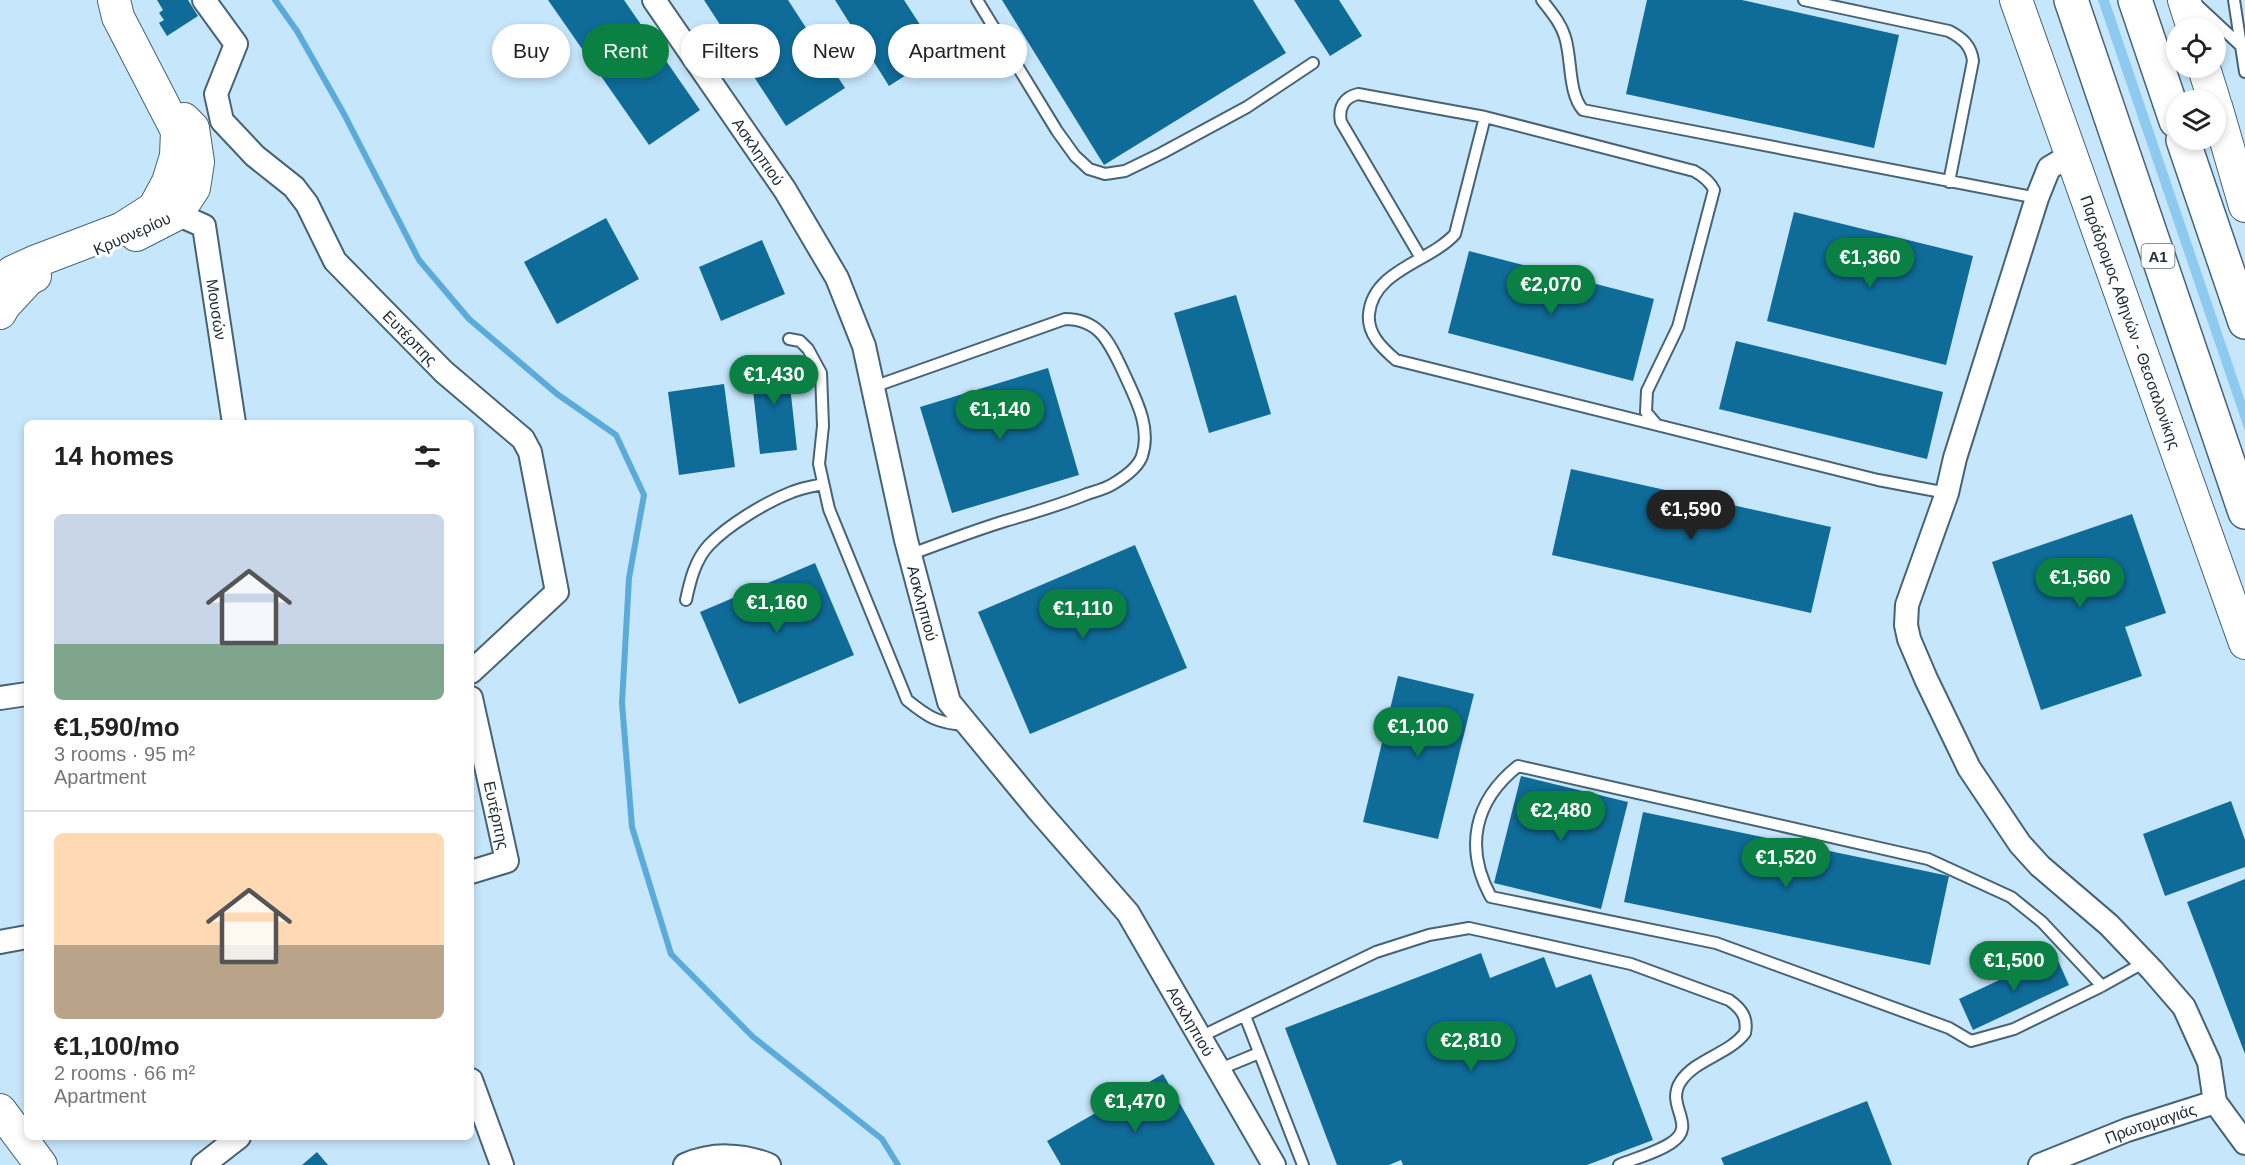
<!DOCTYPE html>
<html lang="en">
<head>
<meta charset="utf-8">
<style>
	:root { --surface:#fff; --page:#f2f2f2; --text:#222; --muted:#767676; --line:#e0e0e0; --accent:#0b8043 }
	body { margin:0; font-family:Helvetica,sans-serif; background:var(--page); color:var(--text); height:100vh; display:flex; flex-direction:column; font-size:22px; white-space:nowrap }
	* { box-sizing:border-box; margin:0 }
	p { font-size:20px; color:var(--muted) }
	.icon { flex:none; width:33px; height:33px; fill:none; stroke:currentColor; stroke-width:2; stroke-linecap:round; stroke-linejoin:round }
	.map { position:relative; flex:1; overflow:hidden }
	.panel { position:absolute; left:24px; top:420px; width:450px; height:720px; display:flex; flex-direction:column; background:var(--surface); border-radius:9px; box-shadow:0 3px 9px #0003 }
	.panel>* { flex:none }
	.guide { position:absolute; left:492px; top:24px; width:570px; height:54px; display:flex; gap:12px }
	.controls { position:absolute; left:2166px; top:18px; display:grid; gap:12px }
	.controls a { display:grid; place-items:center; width:60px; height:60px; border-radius:50%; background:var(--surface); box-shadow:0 3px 9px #0003; font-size:30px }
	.price { position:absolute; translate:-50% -51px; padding:0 14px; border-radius:21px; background:var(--accent); color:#fff; font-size:20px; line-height:39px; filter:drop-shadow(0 2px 3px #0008) }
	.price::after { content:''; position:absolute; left:50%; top:36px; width:18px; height:14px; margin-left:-9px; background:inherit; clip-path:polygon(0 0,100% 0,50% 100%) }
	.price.current { background:#222; color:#fff }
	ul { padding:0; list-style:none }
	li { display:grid; align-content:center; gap:12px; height:318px; padding:0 30px }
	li+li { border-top:2px solid var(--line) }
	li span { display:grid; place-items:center; height:186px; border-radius:9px; color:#555 }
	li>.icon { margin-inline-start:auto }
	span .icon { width:108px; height:108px; fill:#fffc; stroke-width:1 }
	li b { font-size:26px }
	h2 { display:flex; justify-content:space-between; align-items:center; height:72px; padding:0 30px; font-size:26px }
	.pill { padding:0 21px; border-radius:27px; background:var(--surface); box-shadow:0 3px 9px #0003; font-size:21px; line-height:54px }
	.pill.current { background:var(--accent); color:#fff }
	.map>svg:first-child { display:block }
	.green { fill:#8ecaef }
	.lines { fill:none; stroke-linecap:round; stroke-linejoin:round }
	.stream { stroke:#5babda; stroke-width:6 }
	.building { fill:#0f6b98 }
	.lane-casing { stroke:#476375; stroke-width:14 }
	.street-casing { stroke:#476375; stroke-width:26 }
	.secondary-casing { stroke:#476375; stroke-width:34 }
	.highway-casing { stroke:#476375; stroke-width:36 }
	.lane { stroke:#fff; stroke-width:10 }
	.street { stroke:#fff; stroke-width:22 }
	.secondary { stroke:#fff; stroke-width:32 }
	.highway { stroke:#fff; stroke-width:33 }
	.labels { text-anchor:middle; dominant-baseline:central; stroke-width:6; stroke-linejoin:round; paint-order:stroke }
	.shield { fill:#fff; stroke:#646d72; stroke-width:1.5 }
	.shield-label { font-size:15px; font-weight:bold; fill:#222f36 }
	.street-label { font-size:16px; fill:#222f36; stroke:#fff }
</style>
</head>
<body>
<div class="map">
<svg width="2245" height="1165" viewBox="0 0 2245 1165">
	<rect width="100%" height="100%" fill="#c6e6fb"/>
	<path class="green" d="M2098,0H2109L2245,401V431Z"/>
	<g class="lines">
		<path class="stream" d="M275,0L297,31L344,114L419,260L469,319L557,394L616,435L644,495L629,578L622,703L632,827L671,954L753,1037L882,1139L898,1165"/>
	</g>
	<path class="building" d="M157,0H188L198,16L167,36L159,23L164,20L159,13L163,10Z
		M548,0H624L700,110L649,145Z
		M704,0H788L845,88L786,126Z
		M835,0H904L939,54L889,86Z
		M1002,0H1253L1286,53L1104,165Z
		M1294,0H1339L1362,36L1330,56Z
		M1647,0H1742L1899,35L1874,148L1626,94Z
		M1794,212L1973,256L1946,365L1767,321Z
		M606,218L639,279L557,324L524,262Z
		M762,240L785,294L721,321L699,267Z
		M1469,251L1654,299L1633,381L1448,333Z
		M1236,295L1271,414L1209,433L1174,313Z
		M1736,341L1943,392L1927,459L1719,409Z
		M787,358L797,450L760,454L750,363Z
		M1048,368L1079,475L952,513L920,407Z
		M724,384L735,467L679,475L668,392Z
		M1571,469L1831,527L1811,613L1552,555Z
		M2132,514L2166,613L2125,627L2142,676L2041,710L1992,562Z
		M1135,545L1187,668L1030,734L978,612Z
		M815,563L854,655L739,704L700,612Z
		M1398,676L1474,694L1438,839L1363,822Z
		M1521,776L1628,802L1601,909L1494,883Z
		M2231,801L2245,840V867L2165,896L2143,834Z
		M1643,812L1949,876L1930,965L1624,902Z
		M2245,879V1054L2187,902Z
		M1481,953L1490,978L1544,957L1556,988L1591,974L1653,1140L1587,1165H1403L1401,1160L1389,1165H1337L1285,1028Z
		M2055,954L2069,985L1973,1030L1959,999Z
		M1163,1074L1215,1165H1061L1047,1141Z
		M1867,1101L1892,1165H1724L1721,1158Z
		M317,1152L328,1165H302Z"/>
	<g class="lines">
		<g class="lane-casing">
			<path id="lane" d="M977,0L1057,131L1075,156L1089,169L1105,174L1125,171L1162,153L1247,107L1313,63
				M1542,0C1551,12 1561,23 1565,37C1572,59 1568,93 1583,110L2037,198
				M1804,0L1949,31C1962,38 1971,45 1973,61L1949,182
				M2234,0L2245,72
				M2196,4L2239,44
				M1485,117L1455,234C1430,262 1373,270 1369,314C1367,334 1382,348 1396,360L1878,480L1947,493
				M1421,258L1341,122C1338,108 1344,97 1358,94L1485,117L1694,171C1703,176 1710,181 1714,190L1678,327L1647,391L1646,412L1656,424
				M789,339L800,341L808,349L821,373L823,426L819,464L829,509L907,700C928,717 937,723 965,725
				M873,387L1065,319C1099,319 1109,342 1122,369C1134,396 1152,426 1142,456C1138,468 1123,478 1113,484C1105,489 1096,491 1087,494C1060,505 1033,513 1005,521C973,531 941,543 909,555
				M686,600C690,581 695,560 709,545C728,525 766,502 792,492C801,488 813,486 823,484
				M2102,986L2042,922L2011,897L1928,859L1518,766C1474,801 1464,848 1491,897L1716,943L1949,1028L1971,1041L2014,1029L2102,986L2145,962
				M1245,1016L1303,1165
				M1200,1037L1376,952L1429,935L1469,928L1631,964L1729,1000C1742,1009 1748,1018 1745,1033C1729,1054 1696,1059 1681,1081C1664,1106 1699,1125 1671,1143C1656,1153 1636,1158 1619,1165
				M1220,1069L1259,1053"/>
		</g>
		<g class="street-casing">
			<g id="street">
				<path id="s1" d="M204,0L236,44L216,94L222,121L255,156L294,187L307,204L335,261L444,372L523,439L530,452L557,592L471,672"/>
				<path id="s2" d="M654,0L785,190L837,278L864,346L906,540L949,702L1038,810L1128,913L1274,1165"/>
				<path d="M2071,155L2049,168L2037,198L1955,458L1947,493L1907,605L1906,625L1909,639L1926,679L1969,768L2020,844L2040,866L2109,925L2152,970L2184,1007L2209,1062L2215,1102L2245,1143"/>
				<path id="s3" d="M177,214L204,226L234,423"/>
				<path d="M0,698L27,694"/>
				<path id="s4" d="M471,698L507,861L471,872"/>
				<path d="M0,942L27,937"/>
				<path d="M471,1080L502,1165"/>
				<path d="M203,1165L239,1137"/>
				<path d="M685,1165C712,1153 742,1154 769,1165"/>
				<path id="s5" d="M2040,1165L2127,1130L2215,1102"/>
			</g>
		</g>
		<g class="secondary-casing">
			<g id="secondary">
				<path id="s6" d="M2016,0L2245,643"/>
				<path d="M2184,0L2193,28"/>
				<path d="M2204,68L2214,100"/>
				<path d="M2216,106L2245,206"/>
				<path d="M136,235L177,214L194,188L198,162L193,128L184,119"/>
				<path d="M0,284L12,272L34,262L121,229L154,208L168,182L176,156L177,131L118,17L114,0"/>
				<path d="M0,313L4,306L29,279L35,276"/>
				<path d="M0,1110L41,1165"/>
			</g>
		</g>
		<g class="highway-casing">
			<path id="highway" d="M2071,0L2245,512
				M2135,0L2176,121
				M2183,140L2245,322"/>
		</g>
		<use href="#lane" class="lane"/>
		<use href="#street" class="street"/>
		<use href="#secondary" class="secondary"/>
		<use href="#highway" class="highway"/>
	</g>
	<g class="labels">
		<rect class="shield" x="2141.5" y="244" width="33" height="24" rx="4.5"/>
		<g class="shield-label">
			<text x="2158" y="256">Α1</text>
		</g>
		<g class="street-label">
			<text stroke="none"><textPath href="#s2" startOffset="184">Ασκληπιού</textPath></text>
			<text transform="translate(132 234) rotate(-24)">Κρυονερίου</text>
			<text stroke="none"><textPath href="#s3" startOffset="114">Μουσών</textPath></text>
			<text stroke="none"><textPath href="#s6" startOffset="342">Παράδρομος Αθηνών - Θεσσαλονίκης</textPath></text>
			<text stroke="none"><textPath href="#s1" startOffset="426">Ευτέρπης</textPath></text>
			<text stroke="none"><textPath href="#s2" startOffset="670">Ασκληπιού</textPath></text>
			<text stroke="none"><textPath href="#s4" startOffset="120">Ευτέρπης</textPath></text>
			<text stroke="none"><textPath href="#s2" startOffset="1174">Ασκληπιού</textPath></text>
			<text stroke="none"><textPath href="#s5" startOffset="118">Πρωτομαγιάς</textPath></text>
		</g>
	</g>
</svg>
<div class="controls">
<a><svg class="icon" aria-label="locate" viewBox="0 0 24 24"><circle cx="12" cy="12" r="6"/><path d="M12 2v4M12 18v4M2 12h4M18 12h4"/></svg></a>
<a><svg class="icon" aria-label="layers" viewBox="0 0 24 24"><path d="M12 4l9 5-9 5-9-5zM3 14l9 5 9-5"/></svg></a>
</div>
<b class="price" style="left:1870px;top:289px">€1,360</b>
<b class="price" style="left:1551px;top:316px">€2,070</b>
<b class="price" style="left:774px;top:406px">€1,430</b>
<b class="price" style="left:1000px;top:441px">€1,140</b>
<b class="price current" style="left:1691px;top:541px">€1,590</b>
<b class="price" style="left:2080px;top:609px">€1,560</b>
<b class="price" style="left:777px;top:634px">€1,160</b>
<b class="price" style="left:1083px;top:640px">€1,110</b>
<b class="price" style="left:1418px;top:758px">€1,100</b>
<b class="price" style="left:1561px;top:842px">€2,480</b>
<b class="price" style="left:1786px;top:889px">€1,520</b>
<b class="price" style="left:2014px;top:992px">€1,500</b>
<b class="price" style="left:1471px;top:1072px">€2,810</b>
<b class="price" style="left:1135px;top:1133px">€1,470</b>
<div class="guide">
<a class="pill">Buy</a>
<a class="pill current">Rent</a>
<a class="pill">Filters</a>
<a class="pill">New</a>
<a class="pill">Apartment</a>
</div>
<section class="panel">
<h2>14 homes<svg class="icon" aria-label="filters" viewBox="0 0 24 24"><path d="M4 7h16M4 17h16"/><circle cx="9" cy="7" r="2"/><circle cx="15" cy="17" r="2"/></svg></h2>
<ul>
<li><span style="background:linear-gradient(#c9d6e8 70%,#7fa58c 0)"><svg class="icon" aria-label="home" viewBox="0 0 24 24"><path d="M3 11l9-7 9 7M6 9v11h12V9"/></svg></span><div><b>€1,590/mo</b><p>3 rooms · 95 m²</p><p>Apartment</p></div></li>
<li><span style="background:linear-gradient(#ffd9b3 60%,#b9a48a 0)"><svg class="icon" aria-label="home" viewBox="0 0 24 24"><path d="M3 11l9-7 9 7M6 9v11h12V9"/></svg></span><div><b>€1,100/mo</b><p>2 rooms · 66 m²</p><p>Apartment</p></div></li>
</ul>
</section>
</div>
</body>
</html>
